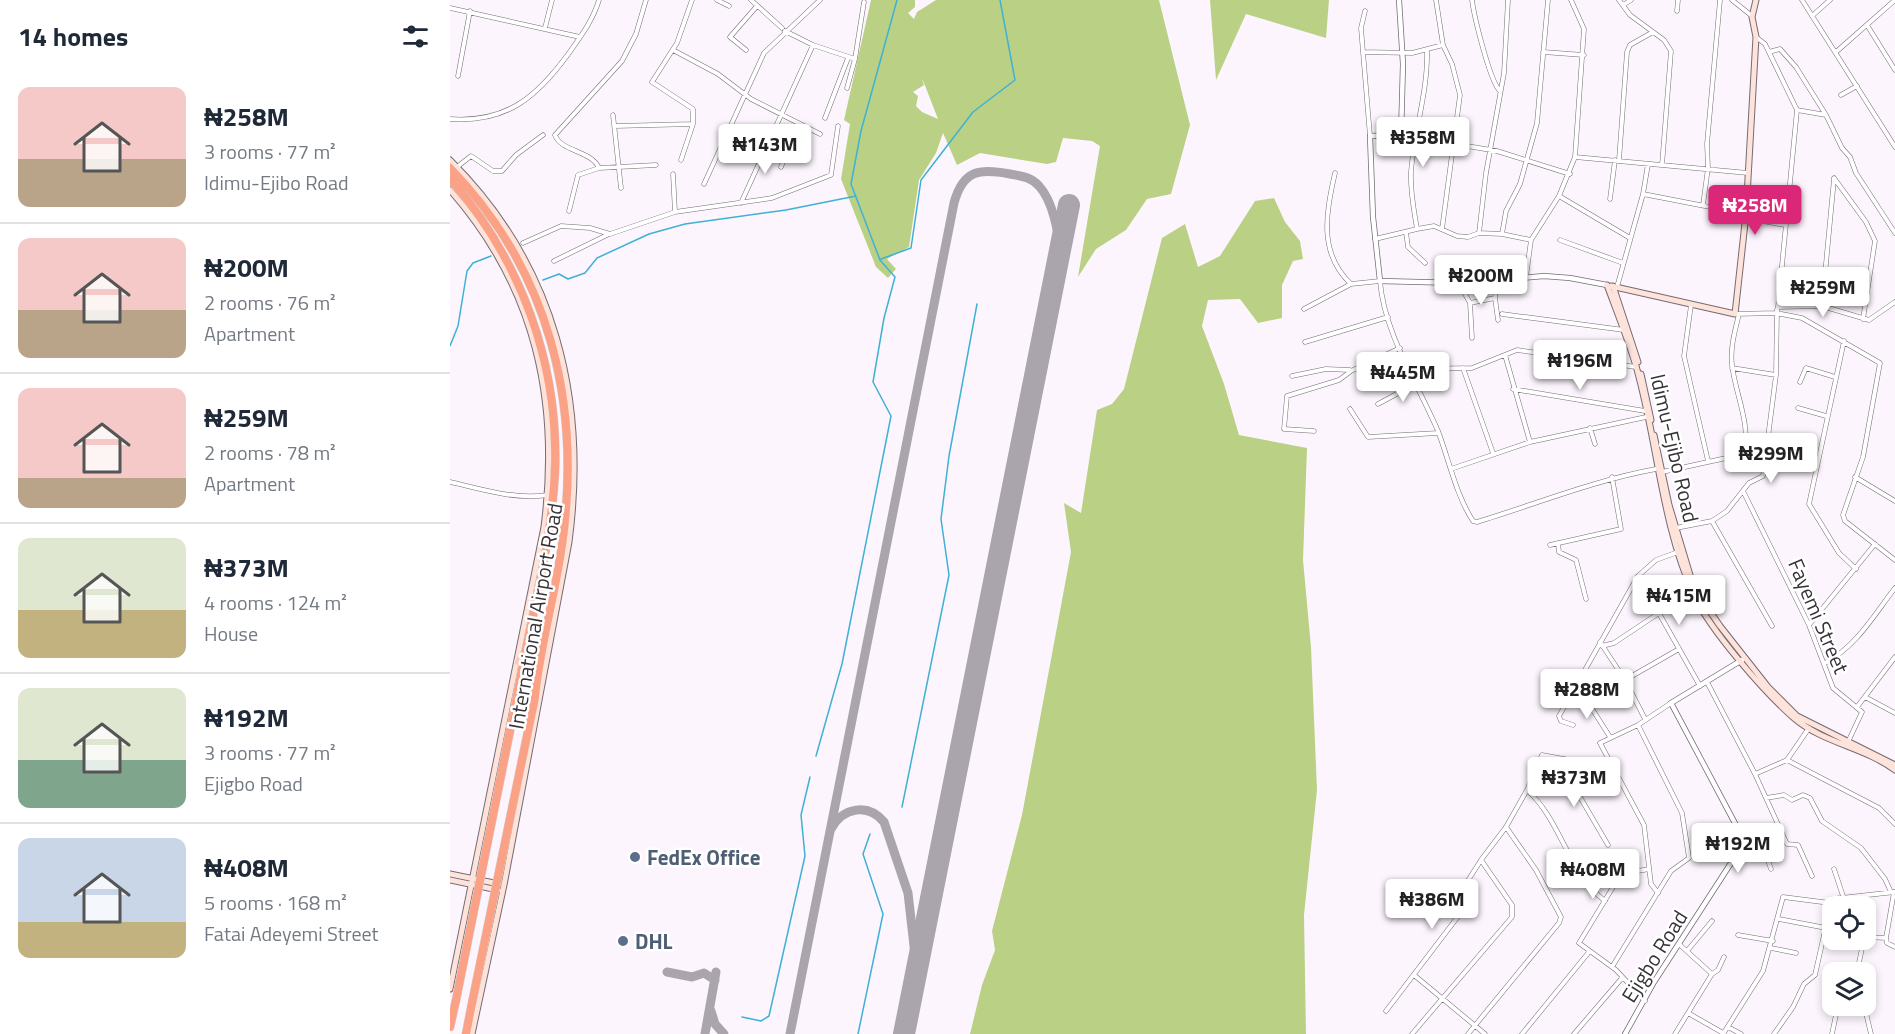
<!DOCTYPE html>
<html lang="en">
<head>
<meta charset="utf-8">
<style>
	:root { --surface:#fff; --page:#f6f6f7; --text:#1f2937; --muted:#747a83; --line:#e0e1e3; --accent:#db2777 }
	body { margin:0; font-family:"Titillium Web",sans-serif; background:var(--page); color:var(--text); height:100vh; display:flex; flex-direction:column; font-size:22px; white-space:nowrap }
	* { box-sizing:border-box; margin:0 }
	p { font-size:20px; color:var(--muted) }
	.icon { flex:none; width:33px; height:33px; fill:none; stroke:currentColor; stroke-width:2; stroke-linecap:round; stroke-linejoin:round }
	.map { position:relative; flex:1; overflow:hidden }
	.side { display:flex; flex-direction:column; background:var(--surface); width:450px }
	.side>* { flex:none }
	.controls { position:absolute; left:1372px; top:896px; display:grid; gap:12px }
	.controls a { display:grid; place-items:center; width:54px; height:54px; border-radius:12px; background:var(--surface); box-shadow:0 3px 9px #0003; font-size:30px }
	.price { position:absolute; translate:-50% -51px; padding:0 14px; border-radius:6px; background:#fff; color:#222; font-size:20px; line-height:39px; filter:drop-shadow(0 2px 3px #0008) }
	.price::after { content:''; position:absolute; left:50%; top:36px; width:18px; height:14px; margin-left:-9px; background:inherit; clip-path:polygon(0 0,100% 0,50% 100%) }
	.price.on { background:var(--accent); color:#fff }
	ul { padding:0; list-style:none }
	li { display:flex; align-items:center; gap:18px; height:150px; padding:0 18px }
	li+li { border-top:2px solid var(--line) }
	li span { display:grid; place-items:center; flex:none; width:168px; height:120px; border-radius:12px; color:#555 }
	li>.icon { margin-inline-start:auto }
	span .icon { width:72px; height:72px; fill:#fffc; stroke-width:1 }
	li b { font-size:26px }
	h2 { display:flex; justify-content:space-between; align-items:center; height:72px; padding:0 18px; font-size:26px }
	main { display:flex; flex:1; min-height:0 }
	.map>svg:first-child { display:block }
	.green { fill:#bad185; fill-rule:evenodd }
	.lines { fill:none; stroke-linecap:round; stroke-linejoin:round }
	.stream { stroke:#3eb1d4; stroke-width:1.5 }
	.taxiway { stroke:#aaa4ac; stroke-width:9 }
	.runway { stroke:#aaa4ac; stroke-width:22 }
	.minor-casing { stroke:#746c74; stroke-width:5 }
	.tertiary-casing { stroke:#746c74; stroke-width:6 }
	.secondary-casing { stroke:#746c74; stroke-width:7 }
	.primary-casing { stroke:#d7d6d7; stroke-width:8 }
	.motorway-casing { stroke:#d7d6d7; stroke-width:9 }
	.minor { stroke:#fff; stroke-width:4 }
	.tertiary { stroke:#fff; stroke-width:4.5 }
	.secondary { stroke:#fee3db; stroke-width:5 }
	.primary { stroke:#fdc7b6; stroke-width:6 }
	.motorway { stroke:#fba186; stroke-width:8 }
	.motorway-bridge-casing { stroke:#d7d6d7; stroke-width:9; stroke-linecap:butt }
	.motorway-bridge { stroke:#fba186; stroke-width:8 }
	.service-dot { fill:#5c6f8a; stroke:#fff; stroke-width:2 }
	.labels { text-anchor:middle; dominant-baseline:central; stroke-width:5; stroke-linejoin:round; paint-order:stroke }
	.street-label { font-size:21px; fill:#363337; stroke:#fff }
	.service-label { font-size:21px; font-weight:bold; fill:#4e5e75; stroke:#fff; text-anchor:start }
</style>
</head>
<body>
<main>
<section class="side">
<h2>14 homes<svg class="icon" aria-label="filters" viewBox="0 0 24 24"><path d="M4 7h16M4 17h16"/><circle cx="9" cy="7" r="2"/><circle cx="15" cy="17" r="2"/></svg></h2>
<ul>
<li><span style="background:linear-gradient(#f6c9c9 60%,#b9a48a 0)"><svg class="icon" aria-label="home" viewBox="0 0 24 24"><path d="M3 11l9-7 9 7M6 9v11h12V9"/></svg></span><div><b>₦258M</b><p>3 rooms · 77 m²</p><p>Idimu-Ejibo Road</p></div></li>
<li><span style="background:linear-gradient(#f6c9c9 60%,#b9a48a 0)"><svg class="icon" aria-label="home" viewBox="0 0 24 24"><path d="M3 11l9-7 9 7M6 9v11h12V9"/></svg></span><div><b>₦200M</b><p>2 rooms · 76 m²</p><p>Apartment</p></div></li>
<li><span style="background:linear-gradient(#f6c9c9 75%,#b9a48a 0)"><svg class="icon" aria-label="home" viewBox="0 0 24 24"><path d="M3 11l9-7 9 7M6 9v11h12V9"/></svg></span><div><b>₦259M</b><p>2 rooms · 78 m²</p><p>Apartment</p></div></li>
<li><span style="background:linear-gradient(#dfe7d0 60%,#c2b280 0)"><svg class="icon" aria-label="home" viewBox="0 0 24 24"><path d="M3 11l9-7 9 7M6 9v11h12V9"/></svg></span><div><b>₦373M</b><p>4 rooms · 124 m²</p><p>House</p></div></li>
<li><span style="background:linear-gradient(#dfe7d0 60%,#7fa58c 0)"><svg class="icon" aria-label="home" viewBox="0 0 24 24"><path d="M3 11l9-7 9 7M6 9v11h12V9"/></svg></span><div><b>₦192M</b><p>3 rooms · 77 m²</p><p>Ejigbo Road</p></div></li>
<li><span style="background:linear-gradient(#c9d6e8 70%,#c2b280 0)"><svg class="icon" aria-label="home" viewBox="0 0 24 24"><path d="M3 11l9-7 9 7M6 9v11h12V9"/></svg></span><div><b>₦408M</b><p>5 rooms · 168 m²</p><p>Fatai Adeyemi Street</p></div></li>
</ul>
</section>
<div class="map">
<svg width="1445" height="1034" viewBox="0 0 1445 1034">
	<rect width="100%" height="100%" fill="#fdf5fe"/>
	<path class="green" d="M421,0H465V7L458,13L464,19L467,12L486,0H709L740,125L721,194L697,199L676,230L646,249L628,277L650,146L642,141L613,138L606,162L597,164L530,153L507,165L493,133L486,153L469,180L459,247L437,259L446,269L438,278L426,267L391,179L400,124L394,120ZM472,79L474,83L488,119L472,112L466,106L468,96L463,92L474,85Z
		M760,0H879L876,38L796,14L766,80Z
		M824,198L835,222L850,241L853,259L843,261L832,285V318L808,323L790,299L758,300L752,326L774,384L789,435L857,448L853,560L861,647L867,790L854,915L856,1034H520L532,985L545,950L542,931L572,815L621,552L614,503L631,513L647,410L662,404L674,389L712,238L735,224L748,267L770,256L805,201Z"/>
	<g class="lines">
		<path class="stream" d="M431,259L461,248L471,180L523,112L565,80L550,0
			M93,280L109,274L118,279L135,273L147,258L199,234L235,224L336,210L406,196
			M0,346L8,326L17,271L23,263L41,256
			M366,756L392,664L441,416L423,382L434,318L445,277L430,260L401,184L411,131L447,0
			M452,807L499,575L491,519L499,456L527,304
			M292,1017L311,1021L319,1016L355,856L351,815L360,777
			M408,1034L433,914L413,854L420,834"/>
		<path class="taxiway" d="M381,829C393,807 418,803 434,822L458,893L467,972
			M217,972L242,977L254,973L265,980
			M261,1011L265,1024L274,1034
			M255,1034L266,972
			M340,1034L504,203C513,170 529,168 560,174C571,176 581,177 589,186C603,201 608,232 611,251"/>
		<path class="runway" d="M454,1034L619,205"/>
		<g class="minor-casing">
			<path id="minor" d="M267,0L279,6
				M301,0L332,28
				M986,0L993,45L1002,64L1010,95L992,229
				M1022,0C1024,16 1040,82 1050,91
				M1121,0L1134,29L1125,157
				M1169,0L1180,15L1214,40L1221,51L1212,165
				M1282,0L1302,16
				M1352,0L1445,147
				M1173,5L1181,0
				M0,8L130,37
				M1227,11L1228,0
				M1362,16L1380,0
				M1417,25L1445,70
				M95,28L102,0
				M335,31L363,45L405,59L414,2
				M1306,37L1315,44L1347,110L1376,115L1392,148L1400,157L1406,173L1445,233
				M223,50L268,74L301,99L370,134
				M296,50L280,37L307,6
				M913,52L911,28L915,11
				M1093,52L1134,55
				M1319,52L1330,49L1346,67L1376,115
				M1386,52L1445,0
				M8,76L20,11
				M397,88L405,59
				M1391,95L1407,86
				M163,115L171,188
				M375,118L398,58
				M0,119C57,123 87,97 119,53C131,36 143,20 149,0
				M165,126L243,124
				M951,135L1047,151L1120,174
				M920,136L913,52L962,53L993,45
				M319,142L337,152L331,167
				M231,160L243,124V109L202,82L227,43L242,0
				M1169,160L1177,52L1180,45L1203,32
				M7,167L21,156L43,171H52L66,155L93,135
				M149,168C141,150 111,152 105,135L172,61L186,34L196,0
				M885,173C876,213 868,253 901,284
				M223,174L225,212
				M1384,178L1416,222L1425,241L1413,319
				M254,184L314,53L370,0
				M1193,194L1296,214
				M1109,196L1180,238
				M1160,199L1165,160
				M291,203L363,45
				M1253,205L1258,168L1257,144L1270,0
				M119,211L128,175L149,168L206,165
				M1296,218L1335,225
				M967,229L984,226L1007,236L1018,237L1029,233L1052,234
				M956,232L958,247L975,263
				M1029,233L1036,173L1054,73L1058,0
				M925,239L967,229C964,210 960,192 961,172C964,131 978,92 977,51
				M1081,240L1052,234L1056,211L1070,184L1087,123L1098,0
				M1110,240L1173,263
				M73,243L111,226L140,228L160,234L225,212L322,198L381,175L388,126
				M104,261L159,234
				M1076,277L1081,240L1109,196L1125,157L1298,173
				M1009,283L1020,303L1022,338
				M1167,287L1193,194L1198,164
				M1045,298L1048,320
				M1020,303L1045,298L1047,282
				M1241,305L1234,356L1258,461
				M1372,306L1384,179
				M1328,307L1347,110
				M854,309L901,284L930,281C934,333 968,384 988,431C999,460 1006,495 1023,521L1027,522C1086,504 1145,480 1206,469
				M1052,314L1174,330
				M1285,314L1326,313L1352,318L1430,363L1413,457L1393,515L1395,521L1445,560
				M1394,341L1359,504L1389,553L1406,569
				M855,342L938,317
				M1055,355L1080,442
				M1013,368L1043,453
				M1282,368L1326,375
				M960,369L1022,368L1067,350L1186,367
				M842,376L876,369L900,370
				M1350,382L1356,368L1385,377
				M1063,389L1195,411
				M928,404L967,383
				M1348,408L1376,416
				M900,409L918,437L988,433
				M1140,428L1145,444
				M864,431L834,429L837,396L889,380L901,371L950,348
				M1001,469L1080,442L1196,417
				M1212,472L1290,455L1294,452C1301,424 1285,393 1282,365C1280,347 1285,331 1289,314
				M1405,477L1445,501
				M0,482C31,489 65,500 97,495
				M1294,493L1359,625L1383,688L1412,712L1398,742
				M1226,528L1262,521
				M1108,543L1109,552L1126,560L1136,599
				M1100,545L1171,529L1162,477
				M1188,576L1250,686
				M1359,625L1425,544
				M1322,626L1262,521L1277,511L1299,483L1313,476L1326,375L1327,310L1328,307L1372,306L1419,320L1445,302
				M1150,642L1175,680L1195,719
				M1152,646L1164,643L1209,613
				M1375,663C1406,647 1424,615 1445,588
				M1175,680L1229,649
				M1257,682L1305,774L1337,844L1348,845L1362,876
				M1123,693L1139,704L1160,737
				M1415,697L1445,713
				M1407,707L1445,657
				M1123,725L1111,721L1109,716L1188,576L1206,560L1228,552
				M1112,760L1116,773L1158,845
				M1337,760L1429,808L1445,824
				M1305,774L1337,760L1359,728
				M1077,790L1092,755L1141,764L1158,760
				M1316,798L1334,795L1342,800L1353,795L1360,798L1372,821L1411,848L1435,879L1441,892
				M1289,844L1313,847L1321,869
				M1384,869L1393,896
				M1444,892L1436,938L1437,943L1445,947
				M1208,893L1201,884L1194,825L1150,743L1188,725L1221,703
				M1329,919L1376,928
				M1288,935L1323,941
				M1416,937L1436,938
				M1321,948L1346,953
				M1237,951L1262,921
				M1162,967L1221,871L1239,858L1232,813L1188,725
				M1407,972L1414,939
				M1262,974L1268,970L1274,957
				M964,975L1035,1034
				M1195,1001L1166,970L1129,943L1171,874L1199,869
				M1414,1005L1421,1034
				M936,1011L1016,906L1010,893L1031,860
				M1238,1013L1273,1033
				M1278,1027L1291,1034
				M962,1034L1062,917V905L1031,860L1056,827L1077,790C1111,820 1118,873 1155,901
				M1018,1034L1109,923L1111,917L1086,870L1056,827
				M1072,1034L1139,952
				M1124,1034L1172,978
				M1225,1034L1262,974L1230,945
				M1273,1034L1313,971L1333,897L1380,903
				M1324,1034L1343,1007L1354,984L1365,975L1382,899L1445,892
				M1382,1034L1388,1005"/>
		</g>
		<g class="tertiary-casing">
			<path id="tertiary" d="M949,0L953,64L951,135L920,136L923,217L930,281L1009,283L1094,276L1120,278L1157,285
				M1175,1034L1204,982L1283,860L1289,844L1287,827L1221,703L1292,660"/>
		</g>
		<g class="secondary-casing">
			<path id="secondary" d="M0,160C105,264 138,399 119,542L54,885L22,1034
				M0,190C86,288 110,401 94,527L0,989
				M1157,285C1167,312 1178,339 1186,366C1208,442 1211,523 1244,595C1260,630 1315,693 1344,718C1373,743 1414,747 1445,770
				M1161,286L1285,314L1296,214L1306,37L1302,17L1306,0
				M1163,286L1188,362
				M1191,374L1201,420
				M1204,435L1219,505L1240,575L1248,594L1270,626L1318,687L1347,716L1445,765
				M0,874L49,884
				M0,880L48,890"/>
		</g>
		<g class="primary-casing">
			<path id="primary" d="M68,662L74,651"/>
		</g>
		<g class="motorway-casing">
			<path id="motorway" d="M0,168C100,271 132,404 112,545C105,596 90,646 85,697
				M0,179C71,260 109,363 105,472C101,547 80,622 67,696
				M0,1027L6,1000
				M16,1034L22,1003"/>
		</g>
		<use href="#minor" class="minor"/>
		<use href="#tertiary" class="tertiary"/>
		<use href="#secondary" class="secondary"/>
		<use href="#primary" class="primary"/>
		<use href="#motorway" class="motorway"/>
		<g class="motorway-bridge-casing">
			<path id="motorway-bridge" d="M6,1000L67,696
				M22,1003L85,697"/>
		</g>
		<use href="#motorway-bridge" class="motorway-bridge"/>
	</g>
	<g class="service-dot">
		<circle cx="185" cy="857" r="6"/>
		<circle cx="173" cy="941" r="6"/>
	</g>
	<g class="labels">
		<g class="street-label">
			<text transform="translate(1225 448) rotate(77)">Idimu-Ejibo Road</text>
			<text transform="translate(85 616) rotate(-80)">International Airport Road</text>
			<text transform="translate(1369 616) rotate(67)">Fayemi Street</text>
			<text transform="translate(1204 956) rotate(-58)">Ejigbo Road</text>
		</g>
		<g class="service-label">
			<text x="197" y="857">FedEx Office</text>
			<text x="185" y="941">DHL</text>
		</g>
	</g>
</svg>
<div class="controls">
<a><svg class="icon" aria-label="locate" viewBox="0 0 24 24"><circle cx="12" cy="12" r="6"/><path d="M12 2v4M12 18v4M2 12h4M18 12h4"/></svg></a>
<a><svg class="icon" aria-label="layers" viewBox="0 0 24 24"><path d="M12 4l9 5-9 5-9-5zM3 14l9 5 9-5"/></svg></a>
</div>
<b class="price" style="left:973px;top:168px">₦358M</b>
<b class="price" style="left:315px;top:175px">₦143M</b>
<b class="price on" style="left:1305px;top:236px">₦258M</b>
<b class="price" style="left:1031px;top:306px">₦200M</b>
<b class="price" style="left:1373px;top:318px">₦259M</b>
<b class="price" style="left:1130px;top:391px">₦196M</b>
<b class="price" style="left:953px;top:403px">₦445M</b>
<b class="price" style="left:1321px;top:484px">₦299M</b>
<b class="price" style="left:1229px;top:626px">₦415M</b>
<b class="price" style="left:1137px;top:720px">₦288M</b>
<b class="price" style="left:1124px;top:808px">₦373M</b>
<b class="price" style="left:1288px;top:874px">₦192M</b>
<b class="price" style="left:1143px;top:900px">₦408M</b>
<b class="price" style="left:982px;top:930px">₦386M</b>
</div>
</main>
</body>
</html>
